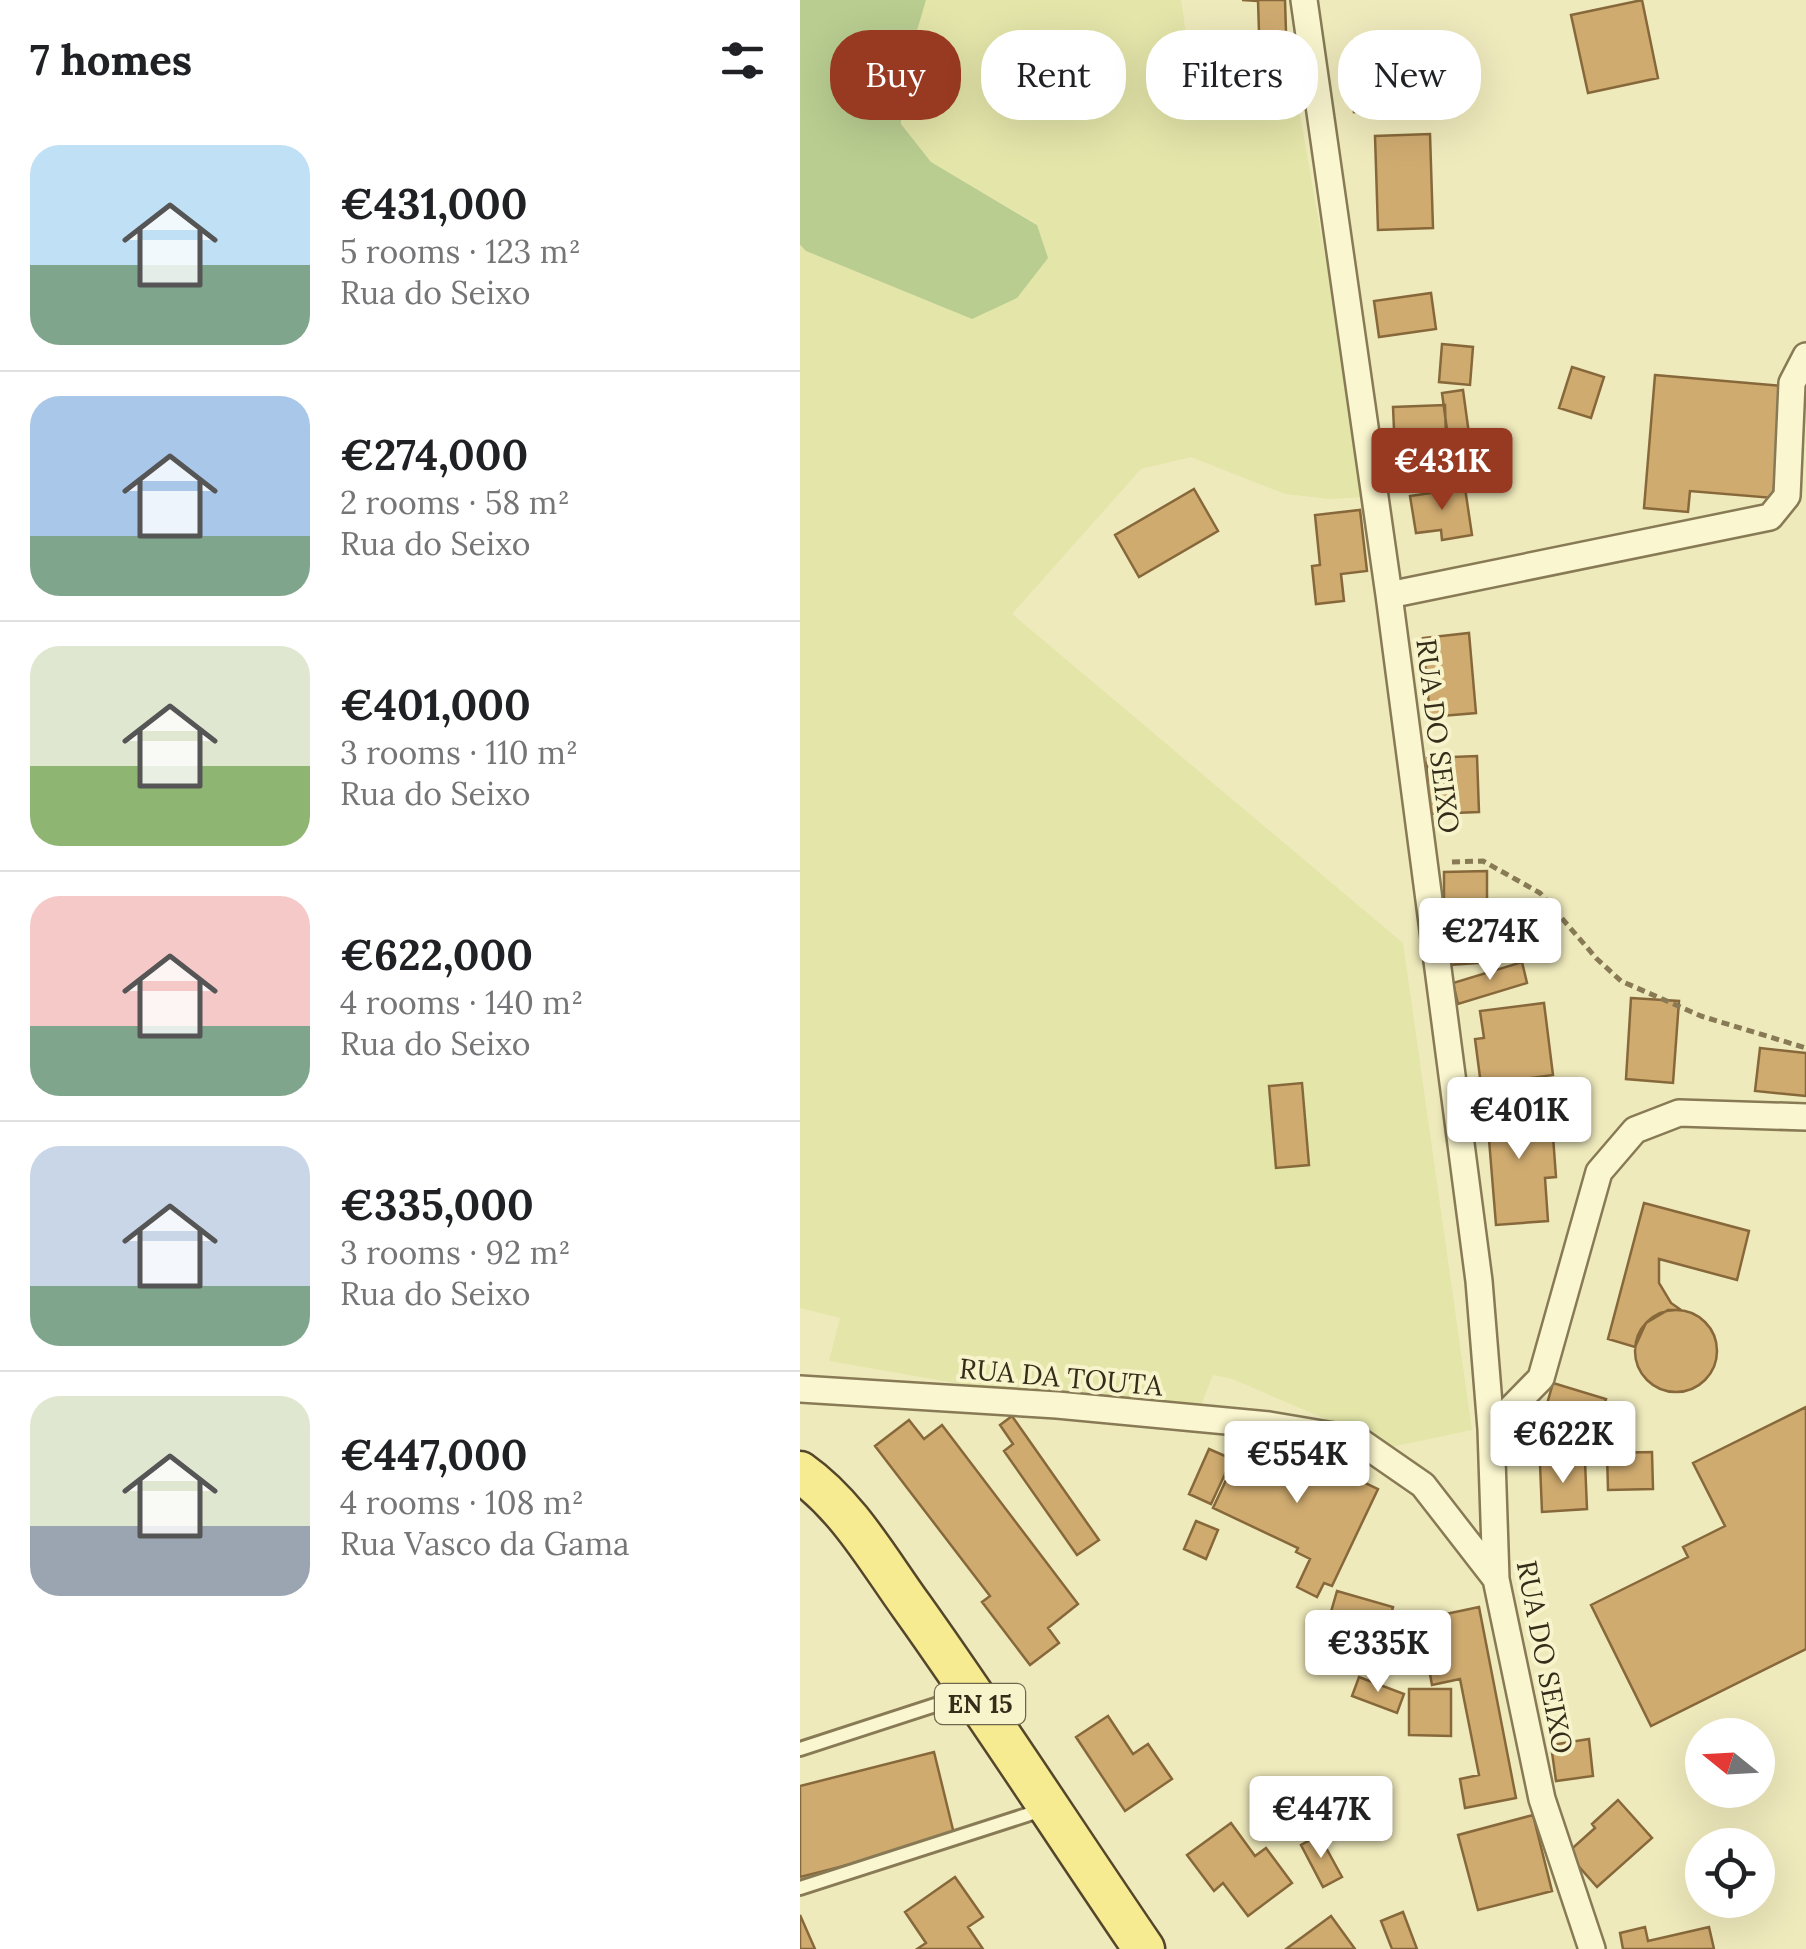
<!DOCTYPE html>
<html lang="en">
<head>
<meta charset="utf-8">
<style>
	:root { --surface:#fff; --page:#f2f2f2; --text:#202124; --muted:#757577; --line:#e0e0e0; --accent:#983a22 }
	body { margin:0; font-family:Lora,serif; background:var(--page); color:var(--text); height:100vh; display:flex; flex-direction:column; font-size:38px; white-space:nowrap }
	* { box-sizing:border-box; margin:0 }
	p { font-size:32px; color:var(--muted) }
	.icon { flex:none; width:55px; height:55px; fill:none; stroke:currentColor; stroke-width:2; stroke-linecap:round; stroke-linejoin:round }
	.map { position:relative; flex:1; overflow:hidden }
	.drawer { display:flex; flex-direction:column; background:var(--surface); width:800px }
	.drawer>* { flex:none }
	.top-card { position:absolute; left:30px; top:30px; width:825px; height:90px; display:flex; gap:20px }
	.needle { width:65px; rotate:288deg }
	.buttons { position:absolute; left:885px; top:1718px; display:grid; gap:20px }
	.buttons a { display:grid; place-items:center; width:90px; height:90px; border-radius:50%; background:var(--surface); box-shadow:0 10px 40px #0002; font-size:50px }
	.price { position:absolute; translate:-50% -85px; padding:0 22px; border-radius:10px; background:#fff; color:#222; font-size:32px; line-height:65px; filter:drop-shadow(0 2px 5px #0008) }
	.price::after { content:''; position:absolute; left:50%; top:60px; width:30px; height:22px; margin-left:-15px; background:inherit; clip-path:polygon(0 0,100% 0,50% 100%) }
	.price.on { background:var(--accent); color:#fff }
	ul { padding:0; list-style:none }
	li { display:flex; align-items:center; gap:30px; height:250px; padding:0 30px }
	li+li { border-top:2px solid var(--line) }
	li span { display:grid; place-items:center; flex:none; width:280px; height:200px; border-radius:30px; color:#555 }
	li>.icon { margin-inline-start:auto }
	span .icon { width:120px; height:120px; fill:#fffc; stroke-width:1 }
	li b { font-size:42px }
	h2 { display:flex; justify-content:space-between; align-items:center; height:120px; padding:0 30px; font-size:42px }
	.pill { padding:0 35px; border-radius:40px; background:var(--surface); box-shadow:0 10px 40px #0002; font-size:35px; line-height:90px }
	.pill.on { background:var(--accent); color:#fff }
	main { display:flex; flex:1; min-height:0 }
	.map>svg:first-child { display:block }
	.farmland { fill:#e3e5a9 }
	.green { fill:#b9cd90 }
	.building { fill:#cfab70; stroke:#87683a; stroke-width:2.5 }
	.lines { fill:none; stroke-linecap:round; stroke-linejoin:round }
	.lane-casing { stroke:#877a55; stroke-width:18 }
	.street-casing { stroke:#877a55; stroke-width:30 }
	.primary-casing { stroke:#54462a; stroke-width:45 }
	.path { stroke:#877a55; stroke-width:5; stroke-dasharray:8 5; stroke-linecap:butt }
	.lane { stroke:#faf6cf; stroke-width:12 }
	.street { stroke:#faf6cf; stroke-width:25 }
	.primary { stroke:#f6eb90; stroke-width:40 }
	.labels { text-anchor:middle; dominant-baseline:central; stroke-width:8; stroke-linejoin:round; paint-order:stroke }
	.shield { fill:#f7f3cb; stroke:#6f684f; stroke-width:2.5 }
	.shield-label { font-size:25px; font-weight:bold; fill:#352d1a }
	.street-label { font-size:28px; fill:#352d1a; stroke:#f7f3cb }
</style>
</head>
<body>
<main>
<section class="drawer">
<h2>7 homes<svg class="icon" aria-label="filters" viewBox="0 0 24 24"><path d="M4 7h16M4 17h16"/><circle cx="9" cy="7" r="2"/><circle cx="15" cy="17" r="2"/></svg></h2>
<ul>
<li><span style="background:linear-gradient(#bfe0f5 60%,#7fa58c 0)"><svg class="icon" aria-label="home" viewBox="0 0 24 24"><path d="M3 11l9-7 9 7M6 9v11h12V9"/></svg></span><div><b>€431,000</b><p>5 rooms · 123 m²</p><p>Rua do Seixo</p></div></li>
<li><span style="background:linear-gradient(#a9c7e8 70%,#7fa58c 0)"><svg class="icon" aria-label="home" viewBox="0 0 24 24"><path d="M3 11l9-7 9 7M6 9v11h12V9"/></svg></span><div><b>€274,000</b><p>2 rooms · 58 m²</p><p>Rua do Seixo</p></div></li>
<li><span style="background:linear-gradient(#dfe7d0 60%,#8fb573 0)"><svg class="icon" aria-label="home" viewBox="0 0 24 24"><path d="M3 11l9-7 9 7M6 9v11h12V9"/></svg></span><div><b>€401,000</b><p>3 rooms · 110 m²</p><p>Rua do Seixo</p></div></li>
<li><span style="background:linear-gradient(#f6c9c9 65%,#7fa58c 0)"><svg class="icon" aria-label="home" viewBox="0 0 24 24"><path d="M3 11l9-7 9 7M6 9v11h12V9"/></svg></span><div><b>€622,000</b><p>4 rooms · 140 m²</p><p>Rua do Seixo</p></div></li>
<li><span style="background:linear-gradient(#c9d6e8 70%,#7fa58c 0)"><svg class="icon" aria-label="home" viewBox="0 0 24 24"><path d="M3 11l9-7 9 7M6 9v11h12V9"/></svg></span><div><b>€335,000</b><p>3 rooms · 92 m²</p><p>Rua do Seixo</p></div></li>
<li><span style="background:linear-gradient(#dfe7d0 65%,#9aa5b1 0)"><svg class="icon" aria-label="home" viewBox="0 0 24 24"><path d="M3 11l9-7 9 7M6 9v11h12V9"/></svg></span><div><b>€447,000</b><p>4 rooms · 108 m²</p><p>Rua Vasco da Gama</p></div></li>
</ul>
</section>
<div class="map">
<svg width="1006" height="1949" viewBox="0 0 1006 1949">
	<rect width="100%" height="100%" fill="#efeabc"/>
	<path class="farmland" d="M126,0H381L390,59L488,46L567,497L530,499L485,494L391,457L341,469L212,614L603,943L672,1430L591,1447L432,1379L413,1375L397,1415L292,1407L29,1361L40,1318L0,1308V246L6,251L172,319L237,224L131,162L101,124L102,82Z"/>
	<path class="green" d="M0,0H126L102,82L101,124L131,162L237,225L248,258L217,298L172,319L6,251L0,245Z"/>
	<path class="building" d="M442,0H485L486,32H459L458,1Z
		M842,0L858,78L788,93L771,15Z
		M589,36L590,50L615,48L620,105L554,112L549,61L555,60L554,40Z
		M630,134L633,228L578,230L575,136Z
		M631,293L636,329L579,337L574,301Z
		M642,344L673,347L670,385L639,382Z
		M772,367L804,377L791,418L759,408Z
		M855,375L983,386L973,498L890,491L888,512L844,508Z
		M663,390L669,434L648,437L642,393Z
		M645,405L647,473L596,475L593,407Z
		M665,488L672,535L642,540L641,530L616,533L610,496Z
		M394,489L418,531L339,577L315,535Z
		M560,510L567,571L541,574L544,601L516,604L512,566L520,565L515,515Z
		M669,633L676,713L630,717L623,638Z
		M677,756L679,812L628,814L627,758Z
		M687,871V909H644V872Z
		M702,912L706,961L649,965L646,916Z
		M722,962L727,983L658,1004L653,983Z
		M831,998L879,1001L873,1083L826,1079Z
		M744,1003L753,1075L681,1085L675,1039L684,1038L680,1011Z
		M960,1048L1006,1053V1096L955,1091Z
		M502,1083L509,1165L476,1168L469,1086Z
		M732,1099L734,1125L752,1123L756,1177L745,1178L748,1221L696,1225L686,1103Z
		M844,1203L949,1231L937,1280L859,1259V1283L871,1303L881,1310H868L846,1323L835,1347L808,1339Z
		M835 1351a41 41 0 1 1 82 0a41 41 0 1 1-82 0Z
		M753,1383L806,1399L796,1432L776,1426L772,1438L756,1433L759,1423L743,1418Z
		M1006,1407V1649L851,1726L791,1605L888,1557L883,1547L925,1526L893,1463Z
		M212,1416L299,1540L277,1555L204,1451L213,1444L200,1425Z
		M109,1420L124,1439L142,1425L278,1604L248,1628L259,1643L230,1665L182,1602L190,1596L75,1446Z
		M448,1433L532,1473L534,1468L578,1489L532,1586L524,1583L517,1597L497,1587L510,1559L496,1552L498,1548L413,1508Z
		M409,1449L432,1459L411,1504L389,1494Z
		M852,1452L853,1489L808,1490L807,1453Z
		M785,1461L787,1509L742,1512L740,1464Z
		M396,1521L418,1530L406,1559L384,1549Z
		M537,1591L593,1607L581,1649L546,1639L550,1625L529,1619Z
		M679,1607L716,1798L665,1808L660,1779L679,1775L660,1679L632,1685L623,1637L644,1633L641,1615Z
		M559,1677L604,1694L597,1713L552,1696Z
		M609,1689H651V1736L609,1735Z
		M308,1716L333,1754L348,1744L372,1779L325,1811L276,1737Z
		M789,1739L793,1776L756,1781L751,1745Z
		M134,1752L155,1838L0,1877V1786Z
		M818,1800L852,1838L797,1887L767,1853L795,1828L792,1824Z
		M733,1815L752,1891L678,1910L658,1835Z
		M431,1823L455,1856L466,1848L492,1883L448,1916L423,1883L414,1891L387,1855Z
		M519,1835L542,1877L523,1887L501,1845Z
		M155,1877L183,1917L168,1927L183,1949H117L126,1943L105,1912Z
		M603,1912L617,1949H592L581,1921Z
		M0,1915L15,1949H0Z
		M531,1916L555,1949H486Z
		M845,1927L848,1941L909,1927L914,1949H823L820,1933Z"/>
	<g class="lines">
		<g class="lane-casing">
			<path id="lane" d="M0,1749L166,1695
				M0,1888L245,1809"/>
		</g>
		<g class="street-casing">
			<path id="street" d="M504,0L589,595L679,1281L691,1429L696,1579L742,1799L792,1949
				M589,595L970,517L987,496L992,383L1006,356
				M0,1389L257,1405L469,1425L558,1440L623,1485L696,1579
				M691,1429L741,1378L799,1172L835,1130L879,1113L1006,1117"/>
		</g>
		<g class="primary-casing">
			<path id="primary" d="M0,1472C48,1506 78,1560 112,1607C192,1719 266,1835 344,1949"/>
		</g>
		<path class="path" d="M652,862L683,861L740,893L797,959L821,981L901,1016L1006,1048"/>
		<use href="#lane" class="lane"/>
		<use href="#street" class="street"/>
		<use href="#primary" class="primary"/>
	</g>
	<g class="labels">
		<rect class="shield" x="135" y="1684" width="90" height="40" rx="8"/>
		<g class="shield-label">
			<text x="180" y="1704">EN 15</text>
		</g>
		<g class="street-label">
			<text transform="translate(638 736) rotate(83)">RUA DO SEIXO</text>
			<text transform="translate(261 1377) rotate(5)">RUA DA TOUTA</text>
			<text transform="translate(745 1657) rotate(79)">RUA DO SEIXO</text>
		</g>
	</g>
</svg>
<div class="buttons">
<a><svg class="needle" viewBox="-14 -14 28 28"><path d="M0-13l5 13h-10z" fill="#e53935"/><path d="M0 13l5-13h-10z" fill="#757577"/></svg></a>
<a><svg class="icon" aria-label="locate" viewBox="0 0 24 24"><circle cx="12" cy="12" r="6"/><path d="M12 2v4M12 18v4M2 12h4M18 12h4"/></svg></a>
</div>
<b class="price on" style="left:642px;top:513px">€431K</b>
<b class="price" style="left:690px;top:983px">€274K</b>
<b class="price" style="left:719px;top:1162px">€401K</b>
<b class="price" style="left:763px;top:1486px">€622K</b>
<b class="price" style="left:497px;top:1506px">€554K</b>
<b class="price" style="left:578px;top:1695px">€335K</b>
<b class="price" style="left:521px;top:1861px">€447K</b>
<div class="top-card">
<a class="pill on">Buy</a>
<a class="pill">Rent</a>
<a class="pill">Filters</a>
<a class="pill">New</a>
</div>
</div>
</main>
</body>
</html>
